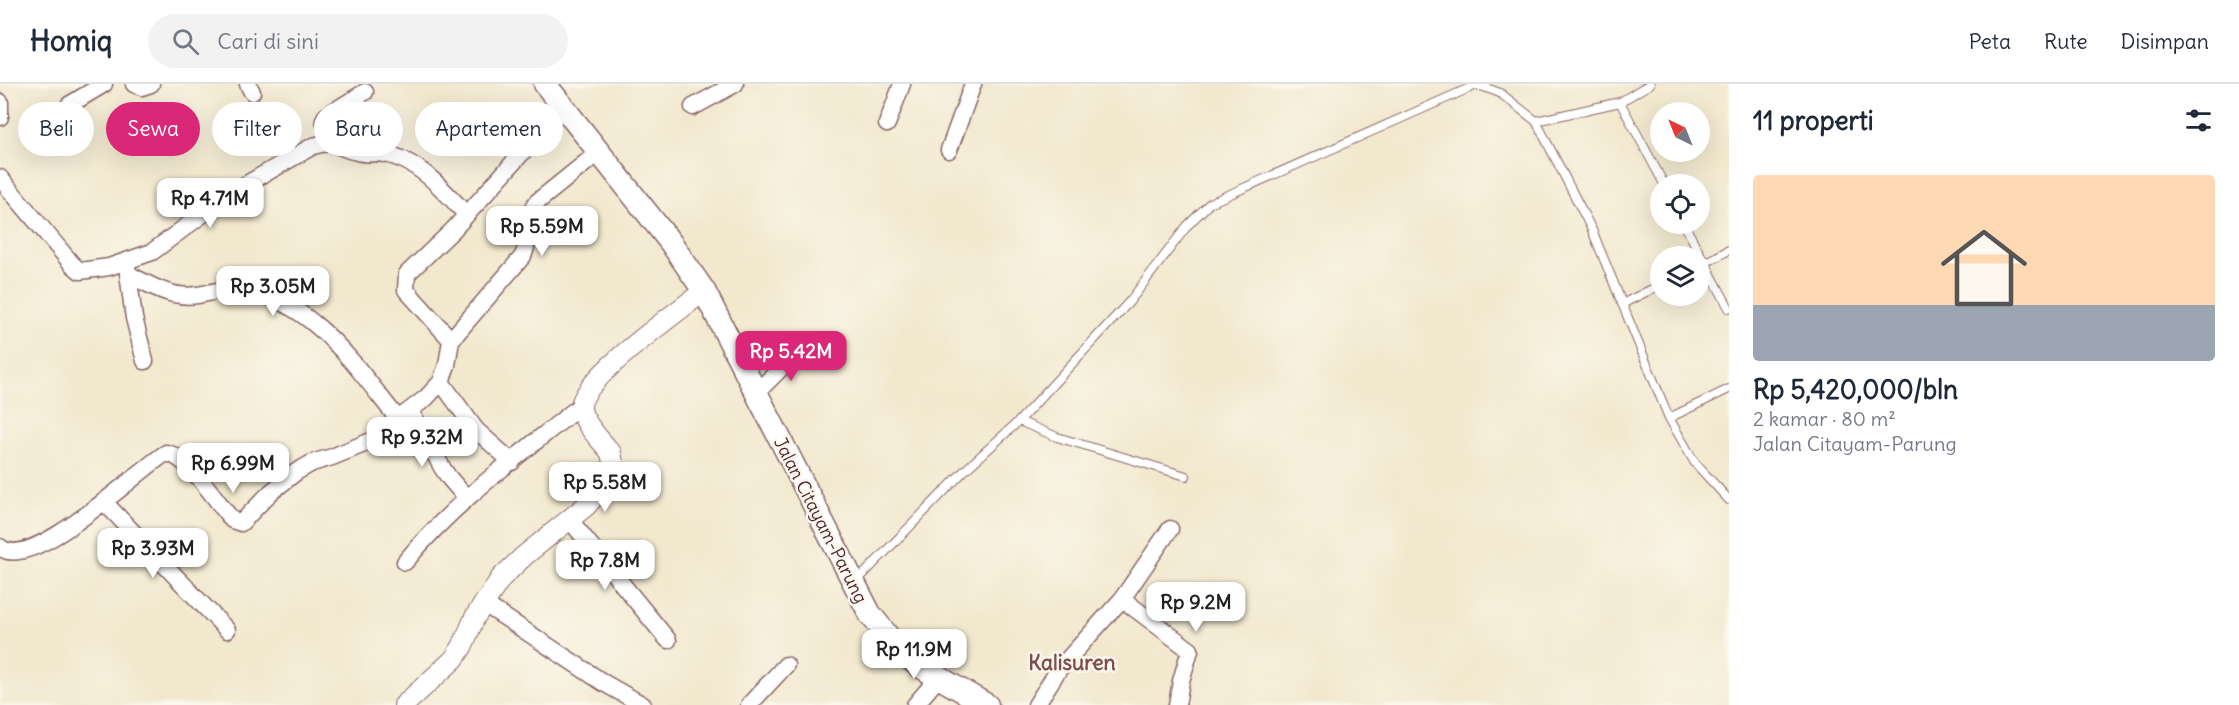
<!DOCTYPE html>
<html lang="id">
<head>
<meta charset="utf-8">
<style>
	:root { --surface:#fff; --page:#f2f2f3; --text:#1f2937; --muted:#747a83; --line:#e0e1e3; --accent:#db2777 }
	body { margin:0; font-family:Delius,sans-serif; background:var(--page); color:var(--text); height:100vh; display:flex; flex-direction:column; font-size:22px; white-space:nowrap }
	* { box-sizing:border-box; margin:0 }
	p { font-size:20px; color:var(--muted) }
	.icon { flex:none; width:33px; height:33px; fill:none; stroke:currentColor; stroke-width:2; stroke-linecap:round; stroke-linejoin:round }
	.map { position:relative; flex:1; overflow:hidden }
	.details { display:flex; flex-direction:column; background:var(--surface); width:510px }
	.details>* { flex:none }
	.banner { position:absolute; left:18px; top:18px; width:570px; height:54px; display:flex; gap:12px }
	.needle { width:39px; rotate:317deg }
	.buttons { position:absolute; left:1650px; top:18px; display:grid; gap:12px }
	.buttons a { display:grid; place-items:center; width:60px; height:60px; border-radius:50%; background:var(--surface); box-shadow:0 6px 24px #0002; font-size:30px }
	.price { position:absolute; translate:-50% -51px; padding:0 14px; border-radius:12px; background:#fff; color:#222; font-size:20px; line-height:39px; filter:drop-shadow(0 2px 3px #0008) }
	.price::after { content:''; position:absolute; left:50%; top:36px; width:18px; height:14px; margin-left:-9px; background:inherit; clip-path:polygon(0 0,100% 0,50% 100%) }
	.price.selected { background:var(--accent); color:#fff }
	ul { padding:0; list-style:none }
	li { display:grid; align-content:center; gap:12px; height:318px; padding:0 24px }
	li+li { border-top:2px solid var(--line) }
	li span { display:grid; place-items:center; height:186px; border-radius:6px; color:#555 }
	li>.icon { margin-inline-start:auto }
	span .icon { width:108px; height:108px; fill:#fffc; stroke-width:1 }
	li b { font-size:26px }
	h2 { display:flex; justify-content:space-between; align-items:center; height:72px; padding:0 24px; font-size:26px }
	.pill { padding:0 21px; border-radius:27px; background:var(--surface); box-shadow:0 6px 24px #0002; font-size:21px; line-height:54px }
	.pill.selected { background:var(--accent); color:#fff }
	header { display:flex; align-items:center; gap:36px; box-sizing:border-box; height:84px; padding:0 30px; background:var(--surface); border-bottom:2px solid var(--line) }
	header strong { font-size:28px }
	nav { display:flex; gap:33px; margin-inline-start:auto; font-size:21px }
	.search { width:420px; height:54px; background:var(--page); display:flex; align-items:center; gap:15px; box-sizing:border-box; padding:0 21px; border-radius:33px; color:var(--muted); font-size:22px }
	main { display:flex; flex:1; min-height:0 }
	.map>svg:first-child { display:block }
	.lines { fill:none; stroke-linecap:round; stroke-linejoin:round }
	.service-casing { stroke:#856564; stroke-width:10 }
	.minor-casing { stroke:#856564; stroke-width:19 }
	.tertiary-casing { stroke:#856564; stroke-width:22 }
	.secondary-casing { stroke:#856564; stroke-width:25 }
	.service { stroke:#fff; stroke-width:8 }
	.minor { stroke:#fff; stroke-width:16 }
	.tertiary { stroke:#fff; stroke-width:20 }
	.secondary { stroke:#fff; stroke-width:22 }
	.labels { text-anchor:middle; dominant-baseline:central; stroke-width:5; stroke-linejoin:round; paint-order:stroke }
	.street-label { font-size:18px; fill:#4a1f2b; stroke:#fbf7ec }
	.quarter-label { font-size:21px; font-weight:bold; fill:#804e4e; stroke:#fbf7ec }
</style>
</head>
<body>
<header>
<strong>Homiq</strong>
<div class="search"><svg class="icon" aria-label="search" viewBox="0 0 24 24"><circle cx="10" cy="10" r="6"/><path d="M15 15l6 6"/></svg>Cari di sini</div>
<nav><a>Peta</a><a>Rute</a><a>Disimpan</a></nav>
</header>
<main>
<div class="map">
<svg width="1729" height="621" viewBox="0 0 1729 621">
	<rect width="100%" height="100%" fill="#fbf7ec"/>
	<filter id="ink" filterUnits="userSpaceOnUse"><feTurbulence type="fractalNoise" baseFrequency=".0167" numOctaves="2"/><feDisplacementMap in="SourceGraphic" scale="12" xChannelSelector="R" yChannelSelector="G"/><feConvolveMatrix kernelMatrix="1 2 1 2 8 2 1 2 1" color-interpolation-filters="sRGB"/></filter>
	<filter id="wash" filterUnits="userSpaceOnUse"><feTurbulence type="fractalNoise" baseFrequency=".008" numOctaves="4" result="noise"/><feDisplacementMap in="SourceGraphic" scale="24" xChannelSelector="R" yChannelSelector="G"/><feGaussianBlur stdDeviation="1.35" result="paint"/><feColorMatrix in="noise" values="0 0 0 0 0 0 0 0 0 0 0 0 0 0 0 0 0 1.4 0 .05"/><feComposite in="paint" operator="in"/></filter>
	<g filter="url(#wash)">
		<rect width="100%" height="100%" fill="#f2e8ce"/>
	</g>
	<g filter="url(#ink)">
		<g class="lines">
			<g class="service-casing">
				<path id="service" d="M1620,18L1650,0
					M1536,37L1620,18L1664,100
					M1684,140L1729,224
					M1700,182L1729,166
					M1622,220L1660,201
					M1669,334L1729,305
					M1019,337L1057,353L1186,392
					M856,498L963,388L1019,337L1130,217L1187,142L1210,119L1474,2H1481L1500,9L1536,37L1592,146L1669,334L1695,379L1729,416"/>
			</g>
			<g class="minor-casing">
				<path id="minor" d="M134,0L142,3L151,0
					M248,0L252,8
					M0,18V33
					M69,21L104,0
					M693,23L735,0
					M887,40L902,0
					M331,58L324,36L326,32L365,8
					M949,66L973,0
					M0,94L72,180L80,187L109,183L152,168L231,109L313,62C336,55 336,64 357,68C366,71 376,68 385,70C419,76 443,106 466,130
					M127,182L134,234L145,277
					M128,190C150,201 172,215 197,211C211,209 223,204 238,205C312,214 355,282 398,335
					M451,256L406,206L407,190L453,146L563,23
					M441,298L476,346L512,378
					M756,309L803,262
					M409,327C421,343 428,359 438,376C445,391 456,402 467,414
					M105,419L227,546
					M569,435L668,556
					M0,463C30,491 138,386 166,369C187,371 218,419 232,436L241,439L270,409L296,388L312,379L332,373L376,355L389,342L426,314L441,298L447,281L451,256L523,172C532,153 524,134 537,118L599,68
					M405,478C455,417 520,371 581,321
					M1122,515L1190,566L1181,597L1177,621
					M483,519L604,599L643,621
					M749,621L786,581
					M915,621L939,593
					M1036,621L1059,585L1122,515L1170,445"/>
			</g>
			<g class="tertiary-casing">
				<path id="tertiary" d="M404,621L454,575L462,563L475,533L501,494L524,472L586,422L605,400L614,383L611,369C602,357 581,338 581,323C581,295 680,226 704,207"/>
			</g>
			<g class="secondary-casing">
				<path id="secondary" d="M545,0L671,159L704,207L870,530L899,566L919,582L987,621"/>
			</g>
			<use href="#service" class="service"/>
			<use href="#minor" class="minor"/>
			<use href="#tertiary" class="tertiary"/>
			<use href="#secondary" class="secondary"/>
		</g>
	</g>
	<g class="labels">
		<g class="street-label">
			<text transform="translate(821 436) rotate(63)">Jalan Citayam-Parung</text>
		</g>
		<g class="quarter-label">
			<text x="1072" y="578">Kalisuren</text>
		</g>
	</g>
</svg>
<div class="buttons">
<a><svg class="needle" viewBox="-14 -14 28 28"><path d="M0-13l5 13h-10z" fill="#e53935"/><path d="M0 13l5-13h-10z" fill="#747a83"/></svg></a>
<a><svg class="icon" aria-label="locate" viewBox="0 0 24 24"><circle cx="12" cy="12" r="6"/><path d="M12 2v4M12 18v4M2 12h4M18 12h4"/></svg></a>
<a><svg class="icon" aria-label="layers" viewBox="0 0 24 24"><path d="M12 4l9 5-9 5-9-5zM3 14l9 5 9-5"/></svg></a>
</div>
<b class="price" style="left:210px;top:145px">Rp 4.71M</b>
<b class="price" style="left:542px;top:173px">Rp 5.59M</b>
<b class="price" style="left:273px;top:233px">Rp 3.05M</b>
<b class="price selected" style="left:791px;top:298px">Rp 5.42M</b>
<b class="price" style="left:422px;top:384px">Rp 9.32M</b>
<b class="price" style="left:233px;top:410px">Rp 6.99M</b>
<b class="price" style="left:605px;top:429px">Rp 5.58M</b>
<b class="price" style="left:153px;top:495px">Rp 3.93M</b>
<b class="price" style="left:605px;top:507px">Rp 7.8M</b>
<b class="price" style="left:1196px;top:549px">Rp 9.2M</b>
<b class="price" style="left:914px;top:596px">Rp 11.9M</b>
<div class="banner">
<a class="pill">Beli</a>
<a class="pill selected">Sewa</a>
<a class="pill">Filter</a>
<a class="pill">Baru</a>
<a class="pill">Apartemen</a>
</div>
</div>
<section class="details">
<h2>11 properti<svg class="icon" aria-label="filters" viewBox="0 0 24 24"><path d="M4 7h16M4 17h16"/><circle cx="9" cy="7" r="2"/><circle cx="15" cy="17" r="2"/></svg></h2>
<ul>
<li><span style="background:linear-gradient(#ffd9b3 70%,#9aa5b1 0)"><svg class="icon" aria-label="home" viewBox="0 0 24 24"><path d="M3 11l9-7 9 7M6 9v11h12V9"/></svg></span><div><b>Rp 5,420,000/bln</b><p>2 kamar · 80 m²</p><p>Jalan Citayam-Parung</p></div></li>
</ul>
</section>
</main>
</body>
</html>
